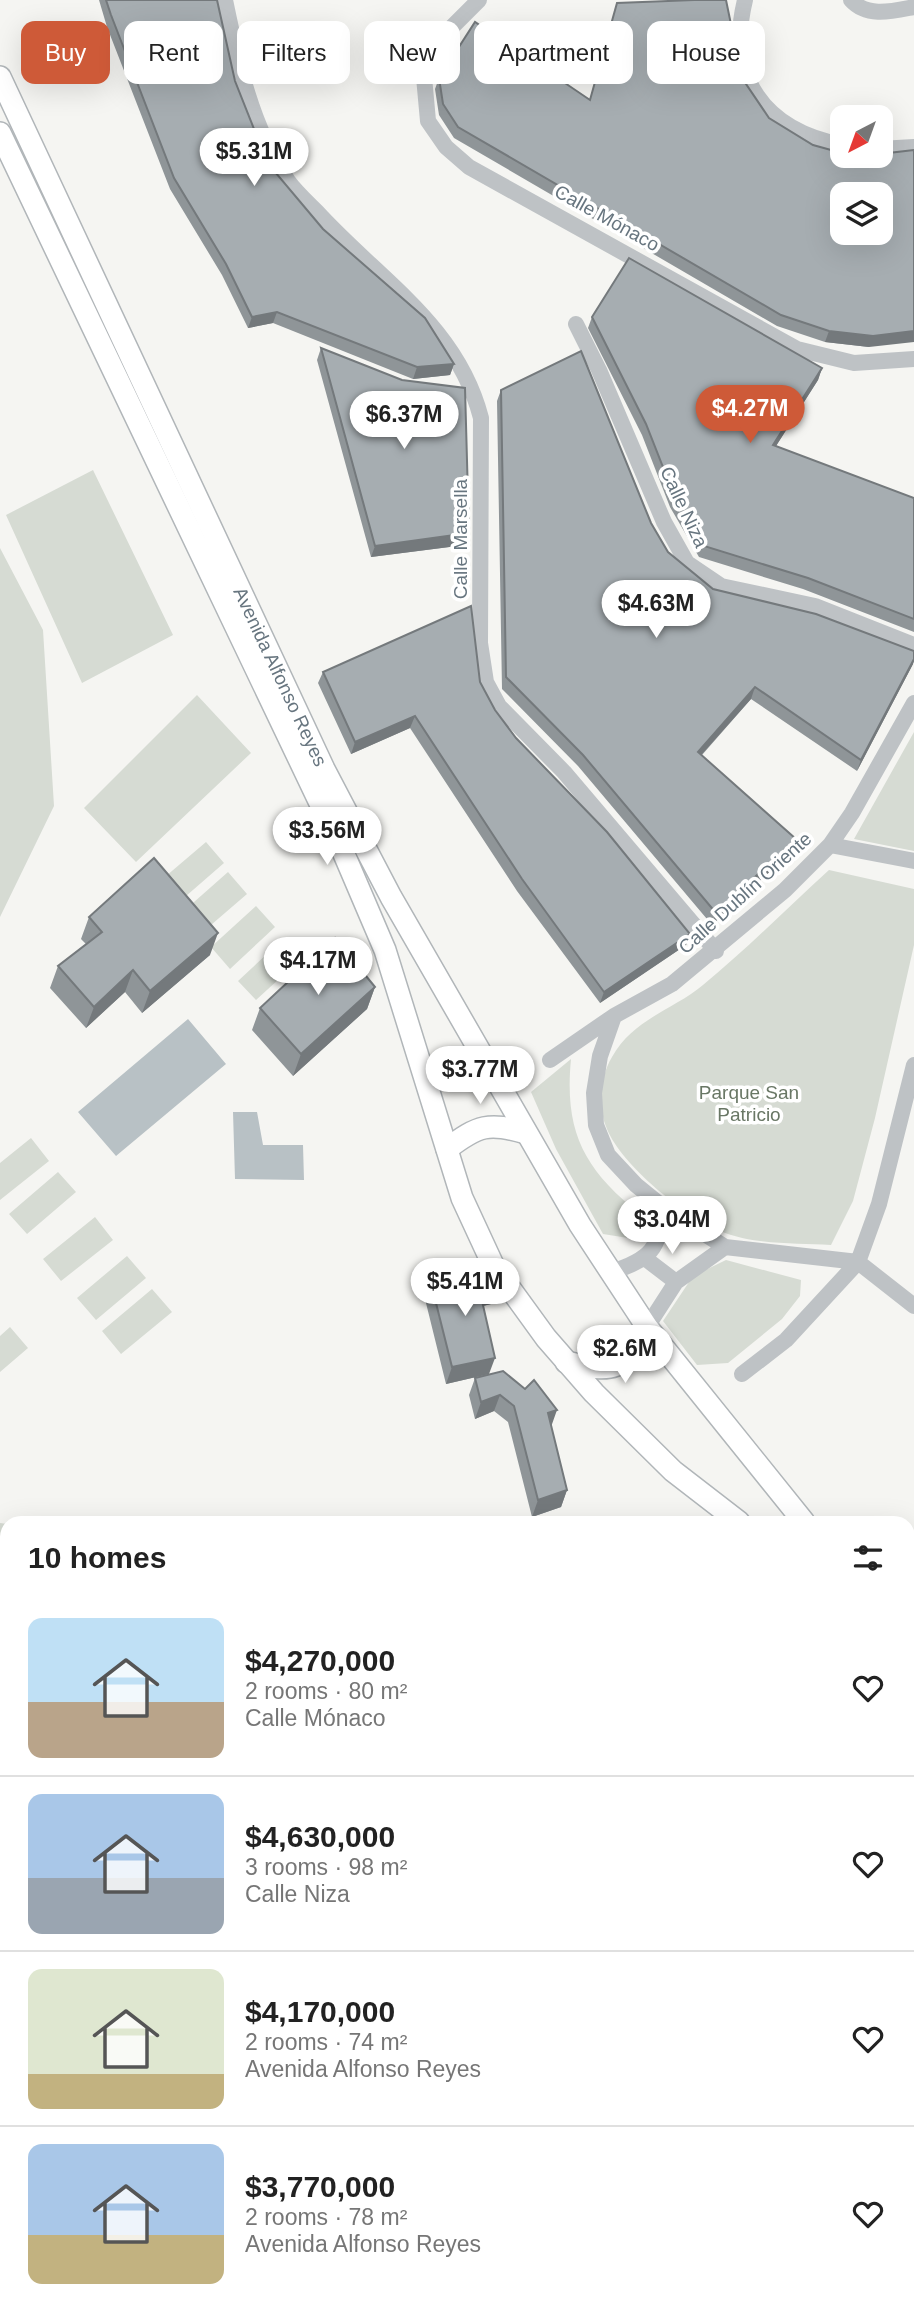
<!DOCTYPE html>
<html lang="en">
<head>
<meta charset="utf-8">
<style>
	:root { --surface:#fff; --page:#f6f6f6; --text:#222; --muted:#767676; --line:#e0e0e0; --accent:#ce5a38 }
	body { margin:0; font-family:Arial,sans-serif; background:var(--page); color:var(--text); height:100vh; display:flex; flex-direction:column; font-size:26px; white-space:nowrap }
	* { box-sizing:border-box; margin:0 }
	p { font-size:23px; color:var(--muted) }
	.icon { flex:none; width:38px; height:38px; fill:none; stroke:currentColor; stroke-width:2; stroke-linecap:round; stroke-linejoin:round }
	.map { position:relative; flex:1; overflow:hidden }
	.sheet { position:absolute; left:0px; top:1516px; width:915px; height:800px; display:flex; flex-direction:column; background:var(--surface); border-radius:21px 21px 0 0; box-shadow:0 7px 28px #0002 }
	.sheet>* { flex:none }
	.hud { position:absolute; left:21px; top:21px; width:873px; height:63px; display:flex; gap:14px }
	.needle { width:46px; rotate:221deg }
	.fabs { position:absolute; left:830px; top:105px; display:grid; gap:14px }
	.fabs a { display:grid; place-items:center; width:63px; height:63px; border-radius:14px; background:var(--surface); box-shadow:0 7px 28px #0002; font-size:35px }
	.price { position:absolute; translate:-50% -60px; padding:0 16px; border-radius:24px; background:#fff; color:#222; font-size:23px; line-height:46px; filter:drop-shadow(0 2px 4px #0008) }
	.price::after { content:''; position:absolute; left:50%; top:42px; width:21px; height:16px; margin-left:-10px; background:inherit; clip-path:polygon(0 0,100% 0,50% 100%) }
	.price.active { background:var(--accent); color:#fff }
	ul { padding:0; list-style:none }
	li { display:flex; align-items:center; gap:21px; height:175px; padding:0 28px }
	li+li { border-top:2px solid var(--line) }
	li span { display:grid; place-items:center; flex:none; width:196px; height:140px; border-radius:14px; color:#555 }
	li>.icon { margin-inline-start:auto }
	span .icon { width:84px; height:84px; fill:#fffc; stroke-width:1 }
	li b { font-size:30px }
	h2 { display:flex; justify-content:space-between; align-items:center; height:84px; padding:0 28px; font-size:30px }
	.pill { padding:0 24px; border-radius:14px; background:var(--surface); box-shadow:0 7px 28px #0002; font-size:24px; line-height:63px }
	.pill.active { background:var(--accent); color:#fff }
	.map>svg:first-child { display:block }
	.green { fill:#d6dbd3 }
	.water { fill:#b8c1c5 }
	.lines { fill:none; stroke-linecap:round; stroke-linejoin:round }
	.secondary-casing { stroke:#b1b6b9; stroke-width:24 }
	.street { stroke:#bec2c5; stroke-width:16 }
	.secondary { stroke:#fff; stroke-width:21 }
	.wall { fill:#8f9598 }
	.shaded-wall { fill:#74797c }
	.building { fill:#a6adb1; stroke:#74797c; stroke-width:2; fill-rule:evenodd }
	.labels { text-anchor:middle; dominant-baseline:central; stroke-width:7; stroke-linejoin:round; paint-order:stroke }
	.street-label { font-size:19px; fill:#67757f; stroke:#fff }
	.park-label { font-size:19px; fill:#697765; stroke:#fff }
</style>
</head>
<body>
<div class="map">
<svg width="914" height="2315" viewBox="0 0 914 2315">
	<rect width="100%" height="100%" fill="#f5f5f2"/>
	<path class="green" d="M93,470L173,635L82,683L6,515Z
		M0,548L43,630L54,806L0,917Z
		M197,695L251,753L136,862L84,808Z
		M914,732V851L854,839Z
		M206,842L224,863L178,903L159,882Z
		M829,870L914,889V945L875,1118L853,1201L831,1245C796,1243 753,1245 720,1231C684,1215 622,1166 607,1129C597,1107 600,1077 612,1057C633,1019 673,1010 703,985C747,949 787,908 829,870Z
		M228,872L247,894L204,931L185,910Z
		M256,906L275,927L230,969L211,947Z
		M284,938L302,958L256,1000L238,981Z
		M571,1059C564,1132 584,1169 640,1214V1227L628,1238L603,1234L556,1149L531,1092Z
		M31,1138L49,1161L0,1200V1163Z
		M58,1172L76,1192L27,1234L9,1214Z
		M95,1217L113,1240L61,1281L43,1259Z
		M127,1256L146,1278L96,1320L77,1298Z
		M726,1260L801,1280L800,1296L782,1319L728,1363L697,1365L663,1321L693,1276Z
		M152,1289L172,1312L121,1354L102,1331Z
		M10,1327L28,1348L0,1372V1336Z
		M0,1523L7,1524V2308H908V1779L914,1782V2315H0Z"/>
	<path class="water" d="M188,1019L226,1064L116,1156L78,1112Z
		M233,1112H257L263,1145H303L304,1180L235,1179Z
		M7,1746V2041L0,2044V1748Z"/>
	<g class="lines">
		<g class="secondary-casing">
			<g id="secondary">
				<path id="s1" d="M0,77L324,769L391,897L580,1225L647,1327L804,1522"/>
				<path d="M0,133L341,847L385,950L462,1198L493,1265L546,1338L594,1393L673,1471L739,1522"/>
				<path d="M447,1149C478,1125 489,1122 526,1133"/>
				<path d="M566,1362C614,1373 623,1372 647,1327"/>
				<path d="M908,1595L914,1598"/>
				<path d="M908,1626L914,1628"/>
			</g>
		</g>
		<path class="street" d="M225,0C238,63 251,126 288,181C296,192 307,202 317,212C379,280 457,325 481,418L480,643L486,682L499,706L564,772L716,951
			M479,0L440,39L424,77L428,121L446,147L469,167L797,349L854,363L914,359
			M745,0C726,77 764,130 842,145
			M851,0C867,18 893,11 914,7
			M880,149L914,147
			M576,324L599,370L664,522L687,563L721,586L815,606L914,645
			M830,845L914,861
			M614,1016L600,1056L594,1093L596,1125L608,1155L636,1185L663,1207L725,1247L858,1262L914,1306
			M550,1060L614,1016L672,984L785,890L830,845L852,813L914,703
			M646,1259L676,1282
			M611,1272C650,1260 661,1248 663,1207
			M647,1327L676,1282L725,1247
			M742,1374L786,1340L858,1262L879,1204L914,1065"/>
		<use href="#secondary" class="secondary"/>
	</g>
	<path class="wall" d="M99,0H217L235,81L258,139L275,172L323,229L454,364L450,375L413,379L273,323L248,328L222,275L170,189L107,27Z
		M617,3L742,78L869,347L825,342L777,326L454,138L439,115L435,89L439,78L590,99Z
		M592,317L822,368L818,380L776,446L914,498V632L803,589L699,557L670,507L642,435L588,328Z
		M321,348L469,533L465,545L371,557L317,360Z
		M501,390L651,523L668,552L713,589L914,659L913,664L857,771L751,699L702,755L792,851L712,925L578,766L502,689L497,401Z
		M323,672L480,682L495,710L516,738L690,934L686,945L600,1003L517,891L410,728L351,754L318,683Z
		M89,917L210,955L142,1013L125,992L86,1028L50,988L58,966L86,944L81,939Z
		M375,987L367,1009L293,1076L252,1030L260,1008Z
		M431,1283L497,1287L491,1304L483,1306L489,1374L446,1384L425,1299Z
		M475,1378L551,1426L567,1490L561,1507L532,1517L508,1422L494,1411L475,1419L469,1395Z"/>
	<path class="shaded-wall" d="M277,312L273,323L248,328L252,317Z
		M829,331H914V342L869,347L825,342Z
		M454,364L450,375L413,379L417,367Z
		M822,368L818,380L769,457L773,445Z
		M469,533L465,545L371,557L375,546Z
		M914,659L913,664L857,771L861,760Z
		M755,687L751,699L694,763L698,752Z
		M415,716L410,728L351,754L355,742Z
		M796,839L792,851L712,925L716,913Z
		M218,933L210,955L142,1013L150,991Z
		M690,934L686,945L600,1003L604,992Z
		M133,970L125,992L86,1028L94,1007Z
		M375,987L367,1009L293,1076L301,1054Z
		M497,1287L491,1304L474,1308L480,1292Z
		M495,1358L489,1374L446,1384L452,1367Z
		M500,1395L494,1411L475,1419L481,1402Z
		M557,1410L551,1427L548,1413Z
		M567,1490L561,1507L532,1517L538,1500Z"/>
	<path class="building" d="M106,0H217L235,81L258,139L275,172L323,229L425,318L454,364L417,367L277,312L252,317L226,264L174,178L111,15Z
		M694,0H726L742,78L769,118L813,145L842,153V156H880V154L914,150V331L873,336L829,331L781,315L458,127L443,104L439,78L475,22L590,100L617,3ZM842,194H880V233H842Z
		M629,258L822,368L773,445L914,498V619L808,578L704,546L674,495L646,424L592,317Z
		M321,348L402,380L465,388L469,533L375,546Z
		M581,351L651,523L668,552L713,589L816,614L914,651V659L861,760L755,687L698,752L796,839L716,913L583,755L506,677L501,390Z
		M471,606L480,682L495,710L516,738L607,832L690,934L604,992L522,879L415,716L355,742L323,672Z
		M154,858L218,933L150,991L133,970L94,1007L58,966L102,932L89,917Z
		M335,938L375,987L301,1054L260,1008Z
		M485,1272L497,1287L480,1292L495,1358L452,1367L431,1283Z
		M503,1371L525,1389L534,1380L557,1410L548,1413L567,1490L538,1500L514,1406L500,1395L481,1402L475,1378Z"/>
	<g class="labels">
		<g class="street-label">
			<text transform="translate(607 218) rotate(29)">Calle Mónaco</text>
			<text transform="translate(684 507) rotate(65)">Calle Niza</text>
			<text transform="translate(460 539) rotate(-90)">Calle Marsella</text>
			<text stroke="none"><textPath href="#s1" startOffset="662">Avenida Alfonso Reyes</textPath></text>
			<text transform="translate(745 893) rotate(-42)">Calle Dublín Oriente</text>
		</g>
		<g class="park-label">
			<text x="749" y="1092">Parque San<tspan x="749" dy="22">Patricio</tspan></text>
		</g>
	</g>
</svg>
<div class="fabs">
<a><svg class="needle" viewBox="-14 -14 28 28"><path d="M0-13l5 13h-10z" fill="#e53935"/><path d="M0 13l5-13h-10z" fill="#767676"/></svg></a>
<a><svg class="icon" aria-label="layers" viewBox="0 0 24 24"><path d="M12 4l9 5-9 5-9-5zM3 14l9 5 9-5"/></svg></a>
</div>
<b class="price" style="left:254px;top:188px">$5.31M</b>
<b class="price active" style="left:750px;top:445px">$4.27M</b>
<b class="price" style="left:404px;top:451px">$6.37M</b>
<b class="price" style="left:656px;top:640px">$4.63M</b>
<b class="price" style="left:327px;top:867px">$3.56M</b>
<b class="price" style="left:318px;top:997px">$4.17M</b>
<b class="price" style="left:480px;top:1106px">$3.77M</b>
<b class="price" style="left:672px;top:1256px">$3.04M</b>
<b class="price" style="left:465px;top:1318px">$5.41M</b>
<b class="price" style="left:625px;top:1385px">$2.6M</b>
<div class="hud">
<a class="pill active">Buy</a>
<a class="pill">Rent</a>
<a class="pill">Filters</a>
<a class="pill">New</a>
<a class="pill">Apartment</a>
<a class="pill">House</a>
</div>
<section class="sheet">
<h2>10 homes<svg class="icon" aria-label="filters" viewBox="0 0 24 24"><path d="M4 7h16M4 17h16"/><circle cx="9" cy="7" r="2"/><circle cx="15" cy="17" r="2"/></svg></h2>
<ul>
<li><span style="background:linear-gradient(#bfe0f5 60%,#b9a48a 0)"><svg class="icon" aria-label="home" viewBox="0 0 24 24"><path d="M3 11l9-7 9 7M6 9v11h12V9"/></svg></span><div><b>$4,270,000</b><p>2 rooms · 80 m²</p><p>Calle Mónaco</p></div><svg class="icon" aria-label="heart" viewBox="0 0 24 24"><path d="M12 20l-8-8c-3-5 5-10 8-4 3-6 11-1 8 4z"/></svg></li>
<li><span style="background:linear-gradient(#a9c7e8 60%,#9aa5b1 0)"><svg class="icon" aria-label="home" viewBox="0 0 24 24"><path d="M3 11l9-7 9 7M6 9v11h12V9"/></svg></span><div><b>$4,630,000</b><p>3 rooms · 98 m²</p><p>Calle Niza</p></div><svg class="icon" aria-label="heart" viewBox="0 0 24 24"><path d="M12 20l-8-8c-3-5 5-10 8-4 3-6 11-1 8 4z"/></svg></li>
<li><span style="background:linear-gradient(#dfe7d0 75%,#c2b280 0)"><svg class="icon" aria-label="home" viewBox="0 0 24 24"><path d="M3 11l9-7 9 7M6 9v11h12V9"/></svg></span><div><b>$4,170,000</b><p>2 rooms · 74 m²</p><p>Avenida Alfonso Reyes</p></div><svg class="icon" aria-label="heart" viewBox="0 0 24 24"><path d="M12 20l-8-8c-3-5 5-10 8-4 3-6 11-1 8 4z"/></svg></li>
<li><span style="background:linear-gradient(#a9c7e8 65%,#c2b280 0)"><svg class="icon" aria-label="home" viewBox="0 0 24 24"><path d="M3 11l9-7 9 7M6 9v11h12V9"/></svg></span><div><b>$3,770,000</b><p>2 rooms · 78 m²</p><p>Avenida Alfonso Reyes</p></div><svg class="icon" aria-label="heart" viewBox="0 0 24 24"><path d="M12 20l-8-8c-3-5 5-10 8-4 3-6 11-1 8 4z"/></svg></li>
</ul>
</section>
</div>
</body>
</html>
